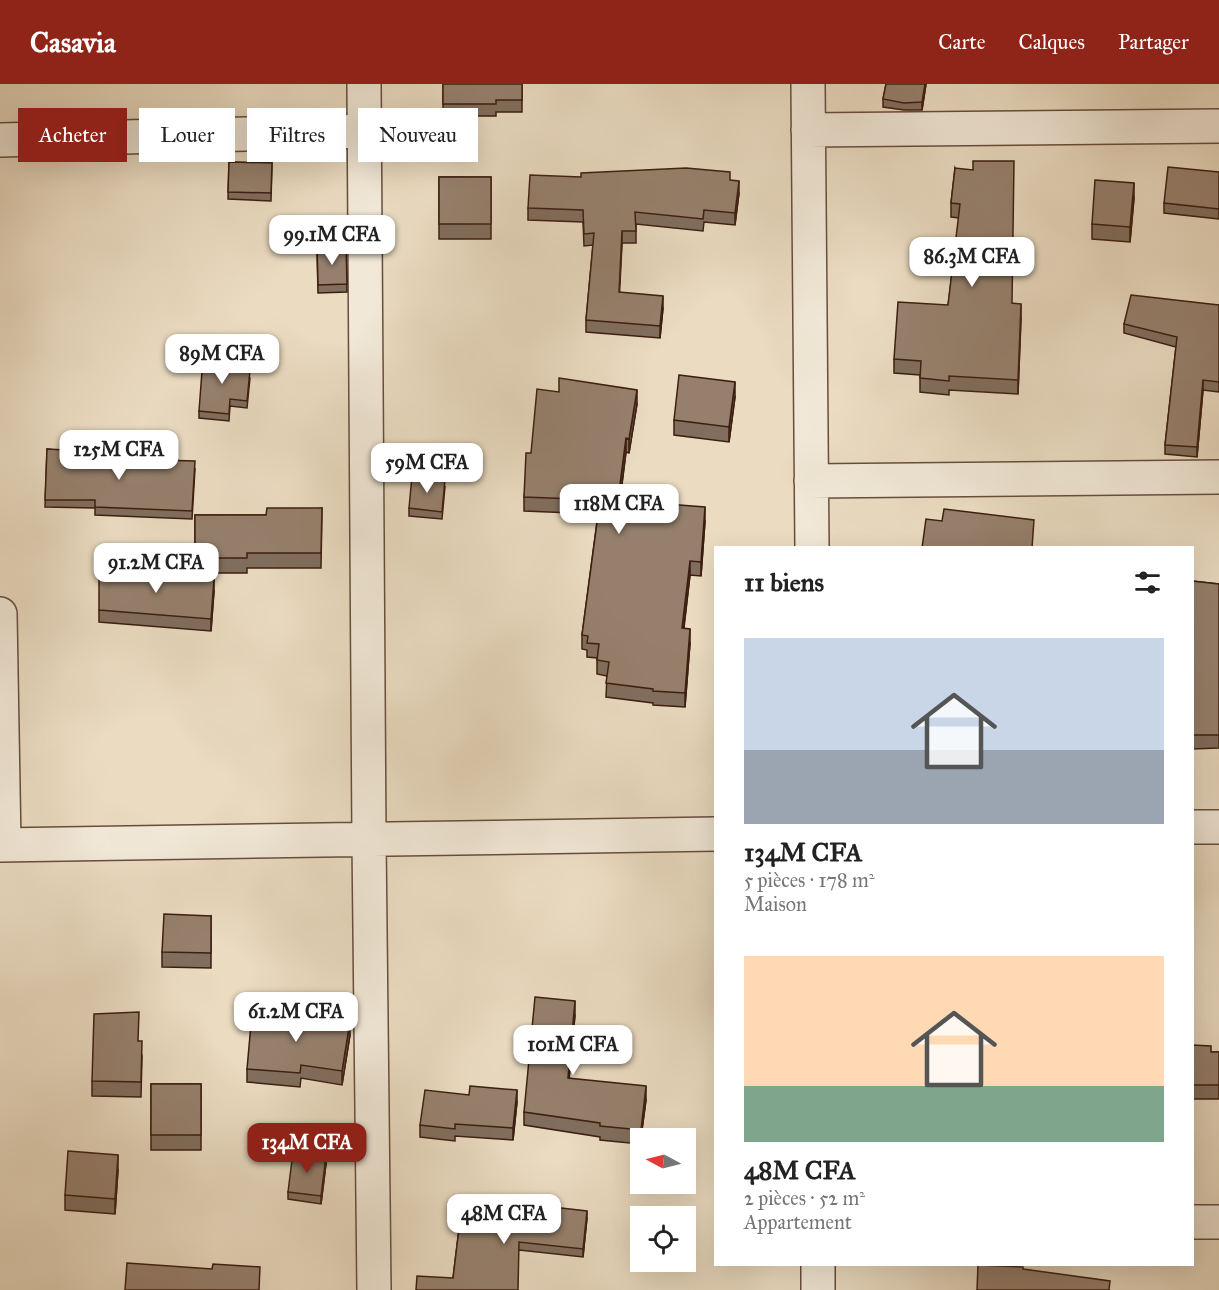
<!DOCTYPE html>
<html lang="fr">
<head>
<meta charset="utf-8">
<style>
	:root { --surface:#fff; --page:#f6f6f6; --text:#222; --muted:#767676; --accent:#8f2418 }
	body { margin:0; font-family:"IM FELL Great Primer",serif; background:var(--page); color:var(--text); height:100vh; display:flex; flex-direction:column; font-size:22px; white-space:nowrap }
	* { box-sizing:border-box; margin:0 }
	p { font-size:20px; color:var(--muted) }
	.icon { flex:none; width:33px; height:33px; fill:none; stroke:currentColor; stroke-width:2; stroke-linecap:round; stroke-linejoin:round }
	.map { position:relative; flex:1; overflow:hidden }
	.side { position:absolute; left:714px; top:462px; width:480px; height:720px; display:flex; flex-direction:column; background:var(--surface); border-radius:0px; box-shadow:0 6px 24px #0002 }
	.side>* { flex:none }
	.banner { position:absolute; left:18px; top:24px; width:570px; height:54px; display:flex; gap:12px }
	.needle { width:39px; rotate:277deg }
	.controls { position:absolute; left:630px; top:1044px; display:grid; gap:12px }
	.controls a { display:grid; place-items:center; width:66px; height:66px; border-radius:0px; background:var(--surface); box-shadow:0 6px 24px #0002; font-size:30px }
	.price { position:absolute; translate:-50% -51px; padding:0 14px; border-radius:12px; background:#fff; color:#222; font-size:20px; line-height:39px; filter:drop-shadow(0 2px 3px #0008) }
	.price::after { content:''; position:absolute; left:50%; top:36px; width:18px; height:14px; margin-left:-9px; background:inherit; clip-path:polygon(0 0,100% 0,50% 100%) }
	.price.active { background:var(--accent); color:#fff }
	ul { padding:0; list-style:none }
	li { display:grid; align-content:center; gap:12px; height:318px; padding:0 30px }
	li span { display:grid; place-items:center; height:186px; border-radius:0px; color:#555 }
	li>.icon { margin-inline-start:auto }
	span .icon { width:108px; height:108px; fill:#fffc; stroke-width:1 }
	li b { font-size:26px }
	h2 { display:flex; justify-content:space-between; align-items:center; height:72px; padding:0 30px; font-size:26px }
	.tag { padding:0 21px; border-radius:0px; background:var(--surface); box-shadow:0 6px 24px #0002; font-size:21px; line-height:54px }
	.tag.active { background:var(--accent); color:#fff }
	header { display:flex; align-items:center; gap:36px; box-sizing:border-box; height:84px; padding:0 30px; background:var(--accent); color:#fff }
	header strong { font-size:28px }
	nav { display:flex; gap:33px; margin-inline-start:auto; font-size:21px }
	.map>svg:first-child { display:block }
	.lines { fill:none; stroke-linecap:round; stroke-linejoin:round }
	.minor-casing { stroke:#684d3d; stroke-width:36 }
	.minor { stroke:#f1e8d7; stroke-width:33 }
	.wall { fill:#816e5e; stroke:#3c1e11; stroke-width:1.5 }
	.shaded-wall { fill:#695a4c; stroke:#3c1e11; stroke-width:1.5 }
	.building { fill:#96806d; stroke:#3c1e11; stroke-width:1.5 }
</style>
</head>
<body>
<header>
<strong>Casavia</strong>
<nav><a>Carte</a><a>Calques</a><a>Partager</a></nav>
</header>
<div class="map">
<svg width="1219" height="1206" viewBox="0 0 1219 1206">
	<rect width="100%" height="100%" fill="#eadbc1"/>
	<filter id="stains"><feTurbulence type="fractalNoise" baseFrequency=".00333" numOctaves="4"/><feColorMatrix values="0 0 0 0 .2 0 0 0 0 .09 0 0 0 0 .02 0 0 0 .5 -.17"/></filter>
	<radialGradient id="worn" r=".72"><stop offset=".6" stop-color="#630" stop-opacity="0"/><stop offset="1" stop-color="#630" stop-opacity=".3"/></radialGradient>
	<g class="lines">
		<g class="minor-casing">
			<path id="minor" d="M364,0L369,756L374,1206
				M808,0L812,464
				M808,46L1219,42
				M0,56L364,47
				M811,397L1219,393
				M0,530L4,761
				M1192,743H1219
				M0,761L716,750
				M1192,1138H1219
				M818,1180V1206"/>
		</g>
		<use href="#minor" class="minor"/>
	</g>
	<path class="wall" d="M443,0H522V28H496V32H443Z
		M886,0H926L922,26H904L883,23V15Z
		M229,78L272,79L271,117L228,115Z
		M955,84L1012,219L1021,234L1018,310L949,306V311L920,308V291L894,289V275L948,221L959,134L951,133V119Z
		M1219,88V135L1164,129V119Z
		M439,93H491V155H439Z
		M581,93L730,96L739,109L735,141L704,138L703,147L636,140V159H622L619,208L663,224L660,254L586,248V236L593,161L584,162L583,138L528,136V124Z
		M1134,114L1130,158L1092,155V140Z
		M346,162L347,208L318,209L317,163Z
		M1219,221V308L1203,306L1197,373L1165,370V361L1176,263L1124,249V240Z
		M233,284L250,294L247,324L230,322L229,337L199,334V327Z
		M735,313L729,358L674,351V336Z
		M637,320L629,369L626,368L620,417L705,437L701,492L690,491L684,544L690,559L685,623L653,621V619L606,613L607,592L597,590V574L587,573V566L582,565V551L598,430L524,427V413L531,369Z
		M47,365L195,385L192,435L95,431V424L45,423Z
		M445,403L442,435L409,432V424Z
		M322,424L321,484H247V489H195V431H266Z
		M1192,497L1219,500V664L1192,665Z
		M214,507L211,547L99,538V526Z
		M211,832V884L162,883V868Z
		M575,931L569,994L646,1016L640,1060L600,1056V1053L524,1041V1028Z
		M350,951L342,1001L301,994L300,1003L247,998V985Z
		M138,957L142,972L141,1013L92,1012V997Z
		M1192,961L1211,968H1219V1015H1192Z
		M151,1000H201V1066H151Z
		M517,1018L513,1056L455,1052V1057L420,1053V1041Z
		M326,1080L321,1120L288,1115V1108Z
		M118,1086L115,1130L65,1126V1111Z
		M462,1120L587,1134L583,1173L519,1166L453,1194Z"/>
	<path class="shaded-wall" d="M925,0H926L922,26V18Z
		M739,97V109L735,141V129Z
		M1134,99V114L1130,158V143Z
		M622,147V159L619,220V208Z
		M663,212V224L660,254V242Z
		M1021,220V234L1018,310V296Z
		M1203,296V306L1197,373V363Z
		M735,298V313L729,358V343Z
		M637,306V320L629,369V355Z
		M626,354V368L618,430V416Z
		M705,423V437L701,492V478Z
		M690,477V491L682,558V544Z
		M214,495V507L211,547V535Z
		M690,545V559L685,623V609Z
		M575,917V931L568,1007V994Z
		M350,937V951L342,1001V987Z
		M646,1002V1016L641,1054V1046Z
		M517,1006V1018L513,1056V1044Z
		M118,1071V1086L115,1130V1115Z
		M326,1072V1080L321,1120V1112Z
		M587,1127V1134L583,1173V1165Z"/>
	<path class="building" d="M443,0H522V16H496V20H443Z
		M886,0H925L922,18L904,19L883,15Z
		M973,77H1014L1012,219L1021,220L1018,296L949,292V297L920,294L921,277L894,275L898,218L948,221L960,120L951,119L955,84L973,86Z
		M229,78L272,79L271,109L228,108Z
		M1168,83L1219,88V125L1164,119Z
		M686,84L730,88V96L739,97L735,129L704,126L703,135L635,128L636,147H622L619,208L663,212L660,242L586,236L594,149L584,150L583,126L528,124L530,91L581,93V89Z
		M439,93H491V140H439Z
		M1095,96L1134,99L1130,143L1092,140Z
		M346,162L347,200L318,201L317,163Z
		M1131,211L1219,221V298L1203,296L1197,363L1165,361L1177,253L1124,240Z
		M203,274L233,276V284L250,286L247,317L230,315L229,330L199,327Z
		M679,291L735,298L729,343L674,336Z
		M559,294L637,306L629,355L626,354L618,416H613L705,423L701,478L690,477L682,544L690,545L685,609L653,607V605L606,599L609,578L597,576L599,560L587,559L588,552L582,551L600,416L524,413L526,369H531L537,305L559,308Z
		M47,365L122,369V375L195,377L192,427L95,423V416H45Z
		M412,392L445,395L442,428L409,424Z
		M267,424H322L321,469H247V474H195V431H266Z
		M944,425L1034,436L1032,464H922L926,435L942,437Z
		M99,487L141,488L214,495L211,535L99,526Z
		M1192,497L1219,500V651H1192Z
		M164,830L211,832V869L162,868Z
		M535,913L575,917L568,994L646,1002L641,1046L600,1042V1039L524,1028Z
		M139,928L138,957H142L141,998L92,997L94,930Z
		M252,929L350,937L342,987L301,981L300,989L247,985Z
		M1192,961L1211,962V968H1219V1001H1192Z
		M151,1000H201V1051H151Z
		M470,1002L517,1006L513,1044L455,1040V1045L420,1041L425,1006L469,1011Z
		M68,1067L118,1071L115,1115L65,1111Z
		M293,1068L326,1072L321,1112L288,1108Z
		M462,1120L544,1130V1122L587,1127L583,1165L519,1158L518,1206H416L417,1192L453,1194Z
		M127,1179L212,1185L213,1180L260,1183L259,1206H125Z
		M978,1181L1023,1183V1185L1110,1197L1109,1206H977Z"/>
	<rect width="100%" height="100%" filter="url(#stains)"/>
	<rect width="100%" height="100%" fill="url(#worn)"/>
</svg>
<div class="controls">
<a><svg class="needle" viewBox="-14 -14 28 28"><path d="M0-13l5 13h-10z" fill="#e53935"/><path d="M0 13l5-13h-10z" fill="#767676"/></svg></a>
<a><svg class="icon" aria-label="locate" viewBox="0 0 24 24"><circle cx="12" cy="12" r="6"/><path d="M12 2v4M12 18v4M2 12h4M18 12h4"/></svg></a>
</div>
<b class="price" style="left:332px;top:182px">99.1M CFA</b>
<b class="price" style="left:972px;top:204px">86.3M CFA</b>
<b class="price" style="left:222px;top:301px">89M CFA</b>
<b class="price" style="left:119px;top:397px">125M CFA</b>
<b class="price" style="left:427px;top:410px">59M CFA</b>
<b class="price" style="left:619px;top:451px">118M CFA</b>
<b class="price" style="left:156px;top:510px">91.2M CFA</b>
<b class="price" style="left:296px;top:959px">61.2M CFA</b>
<b class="price" style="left:573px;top:992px">101M CFA</b>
<b class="price active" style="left:307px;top:1090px">134M CFA</b>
<b class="price" style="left:504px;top:1161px">48M CFA</b>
<div class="banner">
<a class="tag active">Acheter</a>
<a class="tag">Louer</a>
<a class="tag">Filtres</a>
<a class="tag">Nouveau</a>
</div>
<section class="side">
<h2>11 biens<svg class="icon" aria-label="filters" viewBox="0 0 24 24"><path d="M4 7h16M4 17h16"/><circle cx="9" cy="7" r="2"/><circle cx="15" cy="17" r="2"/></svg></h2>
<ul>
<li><span style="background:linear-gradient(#c9d6e8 60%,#9aa5b1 0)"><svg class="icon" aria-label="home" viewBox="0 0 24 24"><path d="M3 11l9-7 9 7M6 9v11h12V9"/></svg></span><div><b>134M CFA</b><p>5 pièces · 178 m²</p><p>Maison</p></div></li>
<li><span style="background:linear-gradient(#ffd9b3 70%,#7fa58c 0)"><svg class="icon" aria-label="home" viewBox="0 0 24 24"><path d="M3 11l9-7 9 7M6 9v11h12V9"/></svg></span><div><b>48M CFA</b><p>2 pièces · 52 m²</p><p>Appartement</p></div></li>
</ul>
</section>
</div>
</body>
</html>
